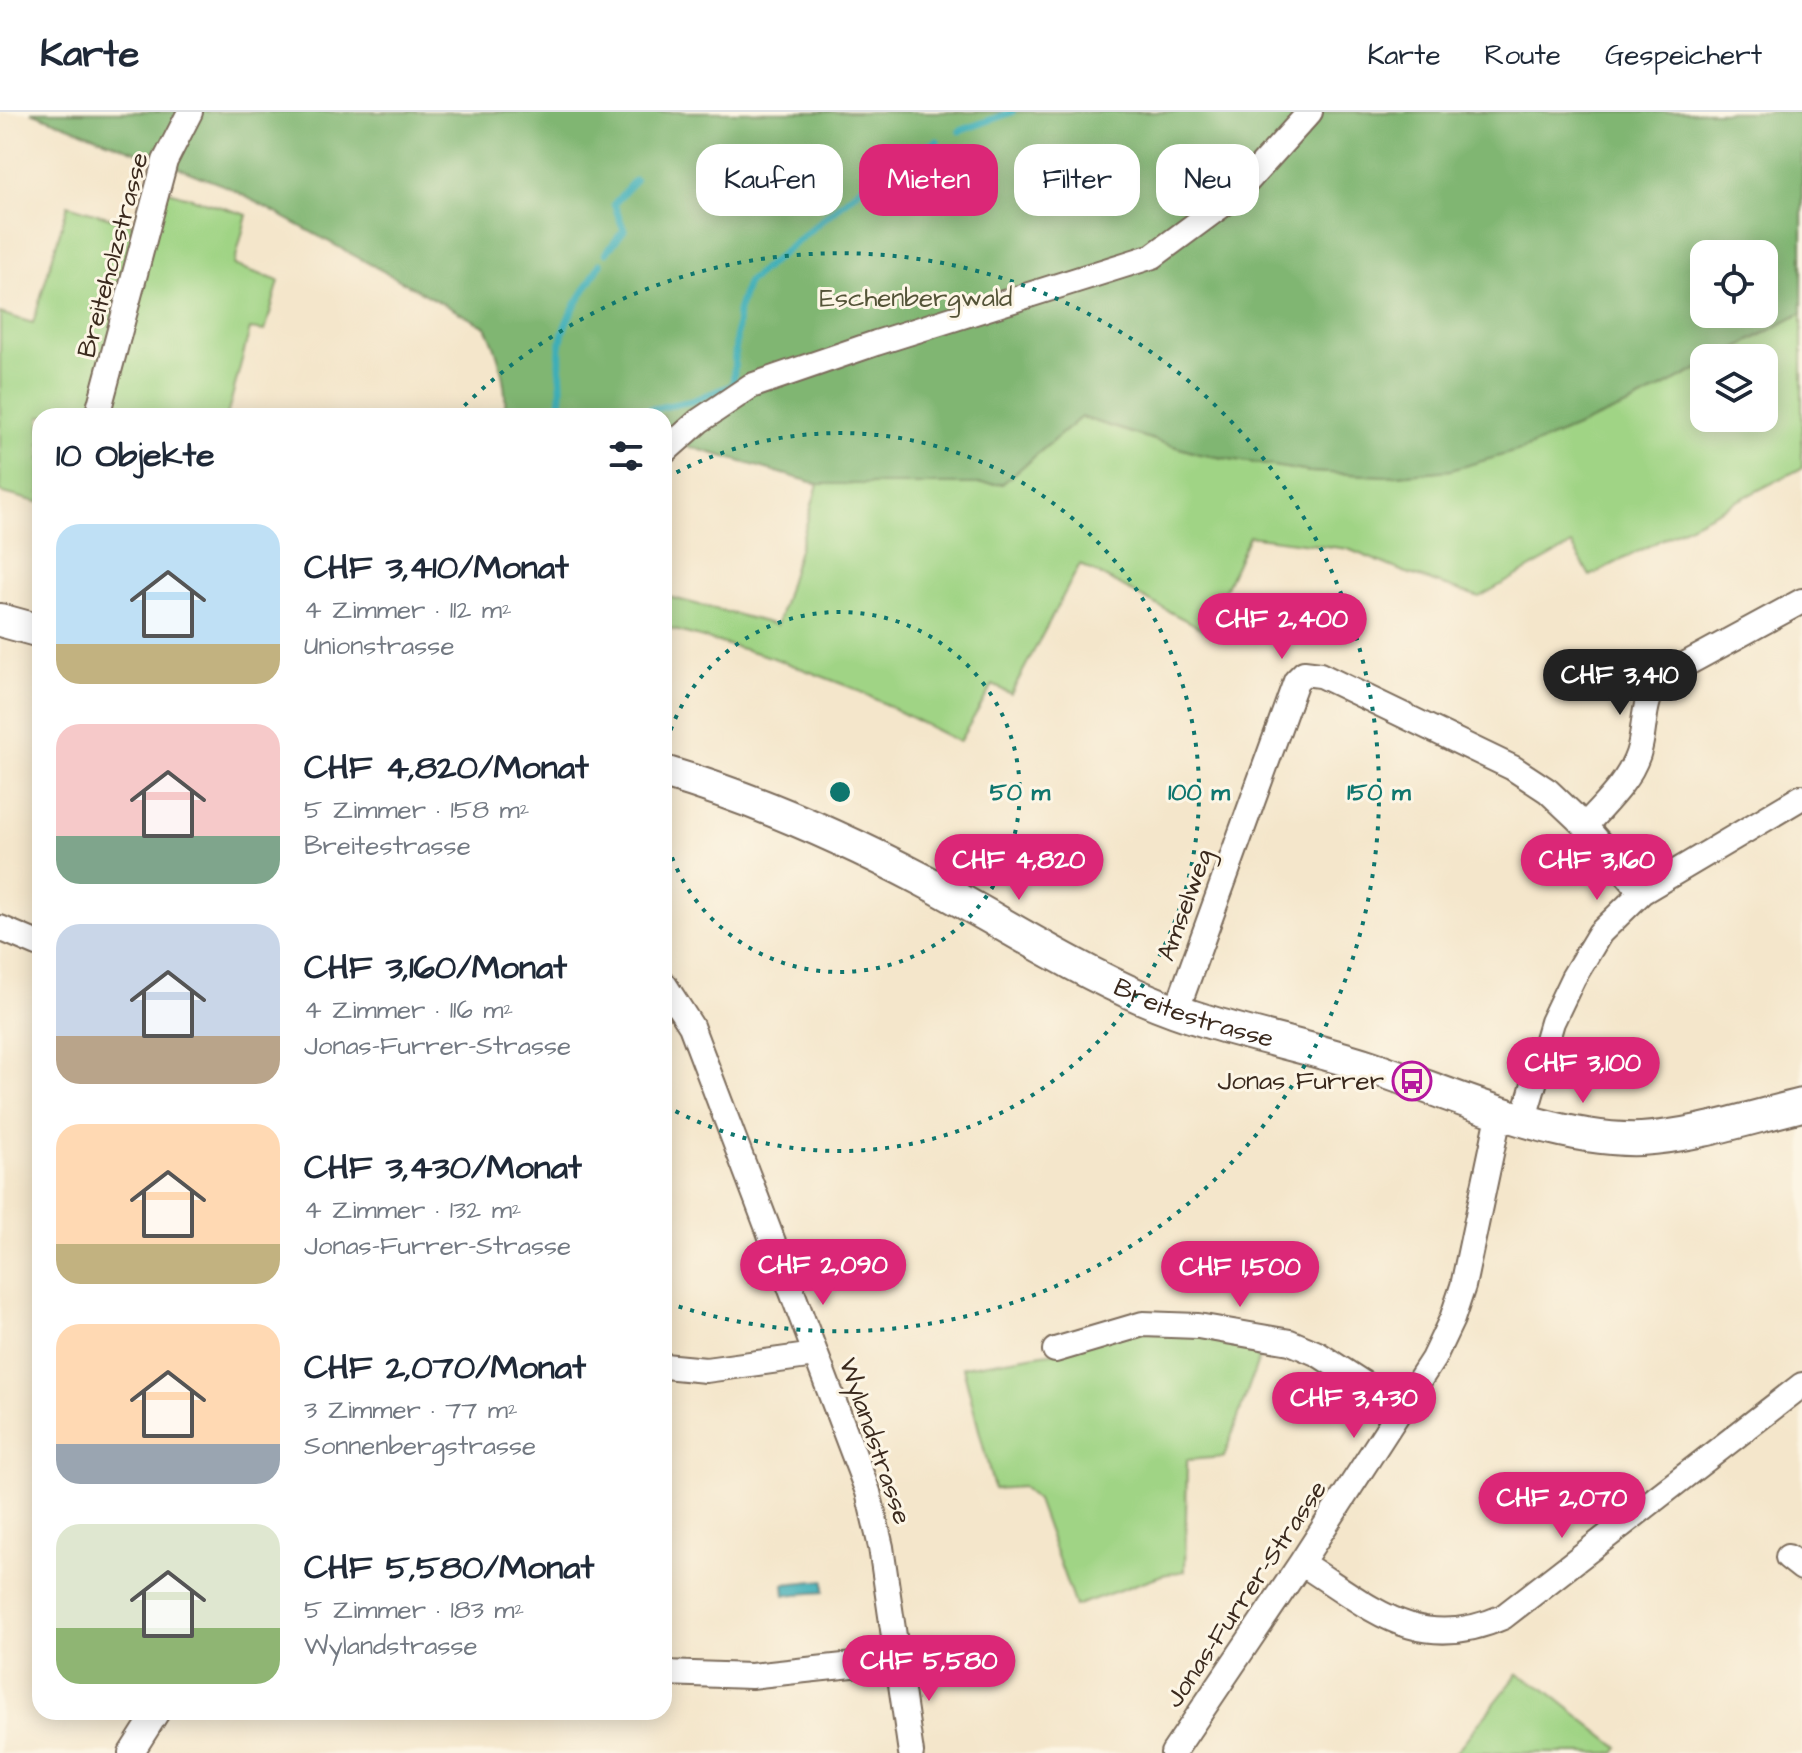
<!DOCTYPE html>
<html lang="de">
<head>
<meta charset="utf-8">
<style>
	:root { --surface:#fff; --page:#f2f2f3; --text:#1f2937; --muted:#747a83; --line:#e0e1e3; --accent:#db2777 }
	body { margin:0; font-family:"Architects Daughter",sans-serif; background:var(--page); color:var(--text); height:100vh; display:flex; flex-direction:column; font-size:30px; white-space:nowrap }
	* { box-sizing:border-box; margin:0 }
	p { font-size:26px; color:var(--muted) }
	.icon { flex:none; width:44px; height:44px; fill:none; stroke:currentColor; stroke-width:2; stroke-linecap:round; stroke-linejoin:round }
	.map { position:relative; flex:1; overflow:hidden }
	.sheet { position:absolute; left:32px; top:296px; width:640px; height:1312px; display:flex; flex-direction:column; background:var(--surface); border-radius:24px; box-shadow:0 4px 20px #0003 }
	.sheet>* { flex:none }
	.hud { position:absolute; left:696px; top:32px; width:760px; height:72px; display:flex; gap:16px }
	.tools { position:absolute; left:1690px; top:128px; display:grid; gap:16px }
	.tools a { display:grid; place-items:center; width:88px; height:88px; border-radius:16px; background:var(--surface); box-shadow:0 4px 20px #0003; font-size:40px }
	.price { position:absolute; translate:-50% -68px; padding:0 18px; border-radius:28px; background:var(--accent); color:#fff; font-size:26px; line-height:52px; filter:drop-shadow(0 2px 4px #0008) }
	.price::after { content:''; position:absolute; left:50%; top:48px; width:24px; height:18px; margin-left:-12px; background:inherit; clip-path:polygon(0 0,100% 0,50% 100%) }
	.price.selected { background:#222; color:#fff }
	ul { padding:0; list-style:none }
	li { display:flex; align-items:center; gap:24px; height:200px; padding:0 24px }
	li span { display:grid; place-items:center; flex:none; width:224px; height:160px; border-radius:24px; color:#555 }
	li>.icon { margin-inline-start:auto }
	span .icon { width:96px; height:96px; fill:#fffc; stroke-width:1 }
	li b { font-size:34px }
	h2 { display:flex; justify-content:space-between; align-items:center; height:96px; padding:0 24px; font-size:34px }
	.chip { padding:0 28px; border-radius:24px; background:var(--surface); box-shadow:0 4px 20px #0003; font-size:28px; line-height:72px }
	.chip.selected { background:var(--accent); color:#fff }
	header { display:flex; align-items:center; gap:48px; box-sizing:border-box; height:112px; padding:0 40px; background:var(--surface); border-bottom:2px solid var(--line) }
	header strong { font-size:38px }
	nav { display:flex; gap:44px; margin-inline-start:auto; font-size:28px }
	.map>svg:first-child { display:block }
	.green { fill:#a0d485; stroke:#6e7f52; stroke-width:2 }
	.forest { fill:#80b672; stroke:#5e7048; stroke-width:2; fill-rule:evenodd }
	.water { fill:#3daeb7; stroke:#3c6c6a; stroke-width:2 }
	.lines { fill:none; stroke-linecap:round; stroke-linejoin:round }
	.stream { stroke:#3daeb7; stroke-width:7 }
	.minor-casing { stroke:#7c6c5b; stroke-width:28 }
	.major-casing { stroke:#7c6c5b; stroke-width:36 }
	.minor { stroke:#fff; stroke-width:24 }
	.major { stroke:#fff; stroke-width:32 }
	.ring { fill:none; stroke:#0f766e; stroke-width:4; stroke-dasharray:4 8 }
	.labels { text-anchor:middle; dominant-baseline:central; stroke-width:6; stroke-linejoin:round; paint-order:stroke }
	.street-label { font-size:26px; fill:#3b2a1e; stroke:#fcf5e5 }
	.park-label { font-size:26px; fill:#545438; stroke:#fcf5e5 }
	.poi-label { font-size:26px; fill:#3b2a1e; stroke:#fcf5e5; text-anchor:end }
	.centre { fill:#0f766e; stroke:#fcf5e5; stroke-width:4 }
	.ring-label { font-size:24px; text-anchor:middle; font-weight:bold; fill:#0f766e; stroke:#fcf5e5; stroke-width:6; stroke-linejoin:round; paint-order:stroke }
</style>
</head>
<body>
<header>
<strong>Karte</strong>
<nav><a>Karte</a><a>Route</a><a>Gespeichert</a></nav>
</header>
<div class="map">
<svg width="1802" height="1641" viewBox="0 0 1802 1641">
	<rect width="100%" height="100%" fill="#fcf5e5"/>
	<filter id="ink" filterUnits="userSpaceOnUse"><feTurbulence type="fractalNoise" baseFrequency=".0125" numOctaves="2"/><feDisplacementMap in="SourceGraphic" scale="16" xChannelSelector="R" yChannelSelector="G"/><feConvolveMatrix kernelMatrix="1 2 1 2 8 2 1 2 1" color-interpolation-filters="sRGB"/></filter>
	<filter id="wash" filterUnits="userSpaceOnUse"><feTurbulence type="fractalNoise" baseFrequency=".006" numOctaves="4" result="noise"/><feDisplacementMap in="SourceGraphic" scale="32" xChannelSelector="R" yChannelSelector="G"/><feGaussianBlur stdDeviation="1.8" result="paint"/><feColorMatrix in="noise" values="0 0 0 0 0 0 0 0 0 0 0 0 0 0 0 0 0 1.4 0 .05"/><feComposite in="paint" operator="in"/></filter>
	<g filter="url(#wash)">
		<rect width="100%" height="100%" fill="#f4e6cb"/>
		<path class="green" d="M159,76L247,103L234,153L279,169L265,219L250,217L227,304H134L100,295L97,304H40V391L0,380V201L33,211L68,93L147,117Z
			M1802,201V356L1590,464L1572,433L1479,485L1404,460L1348,437L1249,424L1206,519L1080,452L1011,582L993,573L959,630L855,577L771,545L664,515L669,485L777,513L818,372H1002L1081,305L1199,342L1310,360L1386,364L1451,358L1631,292L1704,254V306H1764V246H1718Z
			M1143,1212L1266,1226L1224,1345L1187,1348L1185,1459L1162,1463L1075,1494L1037,1388L1022,1375L994,1377L963,1255L1055,1240Z
			M1518,1562L1545,1577L1619,1636L1615,1641H1455Z"/>
		<path class="forest" d="M31,0H1802V201L1718,246H1704V254L1631,292L1524,337L1451,358L1386,364L1310,360L1199,342L1081,305L1002,372H818L673,330L664,340V304H504C509,278 498,238 486,215L228,75ZM1704,142H1764V202H1704Z"/>
		<path class="water" d="M824,1468V1480L785,1483L784,1472Z"/>
		<g class="lines">
			<path class="stream" d="M960,19L1012,0
				M606,141L624,118L614,92L635,68
				M556,304C566,282 558,260 560,236C563,203 586,180 600,152
				M641,304L648,298L692,289L733,273L738,199L747,171L870,68L937,29"/>
		</g>
	</g>
	<g filter="url(#ink)">
		<g class="lines">
			<g class="minor-casing">
				<path id="minor" d="M97,304L165,49L190,0
					M664,340L699,309L751,274L876,231L1153,144L1233,85L1310,0
					M1642,780L1585,714C1604,692 1628,671 1638,642C1647,614 1640,588 1662,565L1802,489
					M0,816L40,833
					M664,872L691,914L868,1380L881,1435L911,1641
					M1176,900L1296,569L1304,561L1320,563L1513,656L1548,679L1585,714
					M1524,1006L1552,910L1573,866L1600,821L1642,780L1802,685
					M1055,1238L1143,1212L1198,1214L1290,1230L1318,1242L1403,1297
					M664,1254L706,1258L815,1243
					M1788,1445L1802,1456
					M1301,1451C1371,1495 1417,1543 1503,1505L1802,1273
					M664,1561L751,1564L899,1548
					M131,1641L157,1600
					M1173,1641L1301,1451L1433,1247L1452,1207L1463,1174L1500,999"/>
			</g>
			<g class="major-casing">
				<g id="major">
					<path d="M0,508L40,519"/>
					<path id="s1" d="M664,660C755,687 839,724 923,768C997,807 1067,853 1143,886C1216,918 1295,930 1371,955C1452,982 1555,1030 1641,1027C1695,1024 1749,1006 1802,993"/>
				</g>
			</g>
			<use href="#minor" class="minor"/>
			<use href="#major" class="major"/>
		</g>
	</g>
	<g class="ring">
		<path d="M664 641A180 180 0 1 1 664 719"/>
		<path d="M666 366A359 359 0 1 1 666 994"/>
		<path d="M456 302A539 539 0 1 1 665 1190"/>
	</g>
	<defs>
		<g id="bus-ring" transform="scale(2)"><circle r="9.5" fill="#fcf5e5" stroke="#b5179e" stroke-width="1.5"/><path d="M-5-6H5V4H4V6H2V4H-2V6H-4V4H-5ZM-3.5-4V0h7V-4ZM-3.5 1.2v1.5H-2V1.2ZM2 1.2v1.5H3.5V1.2Z" fill="#b5179e"/></g>
	</defs>
	<g fill-rule="evenodd">
		<use href="#bus-ring" x="1412" y="969"/>
	</g>
	<g class="labels">
		<g class="street-label">
			<text transform="translate(113 143) rotate(-75)">Breiteholzstrasse</text>
			<text transform="translate(1185 793) rotate(-70)">Amselweg</text>
			<text stroke="none"><textPath href="#s1" startOffset="584">Breitestrasse</textPath></text>
			<text transform="translate(875 1329) rotate(71)">Wylandstrasse</text>
			<text transform="translate(1246 1482) rotate(-56)">Jonas-Furrer-Strasse</text>
		</g>
		<g class="park-label">
			<text x="916" y="186">Eschenbergwald</text>
		</g>
		<g class="poi-label">
			<text x="1384" y="969">Jonas Furrer</text>
		</g>
	</g>
	<circle cx="840" cy="680" r="12" class="centre"/>
	<g class="ring-label">
		<text x="1020" y="688">50 m</text>
		<text x="1199" y="688">100 m</text>
		<text x="1379" y="688">150 m</text>
	</g>
</svg>
<div class="tools">
<a><svg class="icon" aria-label="locate" viewBox="0 0 24 24"><circle cx="12" cy="12" r="6"/><path d="M12 2v4M12 18v4M2 12h4M18 12h4"/></svg></a>
<a><svg class="icon" aria-label="layers" viewBox="0 0 24 24"><path d="M12 4l9 5-9 5-9-5zM3 14l9 5 9-5"/></svg></a>
</div>
<b class="price" style="left:1282px;top:549px">CHF 2,400</b>
<b class="price selected" style="left:1620px;top:605px">CHF 3,410</b>
<b class="price" style="left:1019px;top:790px">CHF 4,820</b>
<b class="price" style="left:1597px;top:790px">CHF 3,160</b>
<b class="price" style="left:1583px;top:993px">CHF 3,100</b>
<b class="price" style="left:823px;top:1195px">CHF 2,090</b>
<b class="price" style="left:1240px;top:1197px">CHF 1,500</b>
<b class="price" style="left:1354px;top:1328px">CHF 3,430</b>
<b class="price" style="left:1562px;top:1428px">CHF 2,070</b>
<b class="price" style="left:929px;top:1591px">CHF 5,580</b>
<div class="hud">
<a class="chip">Kaufen</a>
<a class="chip selected">Mieten</a>
<a class="chip">Filter</a>
<a class="chip">Neu</a>
</div>
<section class="sheet">
<h2>10 Objekte<svg class="icon" aria-label="filters" viewBox="0 0 24 24"><path d="M4 7h16M4 17h16"/><circle cx="9" cy="7" r="2"/><circle cx="15" cy="17" r="2"/></svg></h2>
<ul>
<li><span style="background:linear-gradient(#bfe0f5 75%,#c2b280 0)"><svg class="icon" aria-label="home" viewBox="0 0 24 24"><path d="M3 11l9-7 9 7M6 9v11h12V9"/></svg></span><div><b>CHF 3,410/Monat</b><p>4 Zimmer · 112 m²</p><p>Unionstrasse</p></div></li>
<li><span style="background:linear-gradient(#f6c9c9 70%,#7fa58c 0)"><svg class="icon" aria-label="home" viewBox="0 0 24 24"><path d="M3 11l9-7 9 7M6 9v11h12V9"/></svg></span><div><b>CHF 4,820/Monat</b><p>5 Zimmer · 158 m²</p><p>Breitestrasse</p></div></li>
<li><span style="background:linear-gradient(#c9d6e8 70%,#b9a48a 0)"><svg class="icon" aria-label="home" viewBox="0 0 24 24"><path d="M3 11l9-7 9 7M6 9v11h12V9"/></svg></span><div><b>CHF 3,160/Monat</b><p>4 Zimmer · 116 m²</p><p>Jonas-Furrer-Strasse</p></div></li>
<li><span style="background:linear-gradient(#ffd9b3 75%,#c2b280 0)"><svg class="icon" aria-label="home" viewBox="0 0 24 24"><path d="M3 11l9-7 9 7M6 9v11h12V9"/></svg></span><div><b>CHF 3,430/Monat</b><p>4 Zimmer · 132 m²</p><p>Jonas-Furrer-Strasse</p></div></li>
<li><span style="background:linear-gradient(#ffd9b3 75%,#9aa5b1 0)"><svg class="icon" aria-label="home" viewBox="0 0 24 24"><path d="M3 11l9-7 9 7M6 9v11h12V9"/></svg></span><div><b>CHF 2,070/Monat</b><p>3 Zimmer · 77 m²</p><p>Sonnenbergstrasse</p></div></li>
<li><span style="background:linear-gradient(#dfe7d0 65%,#8fb573 0)"><svg class="icon" aria-label="home" viewBox="0 0 24 24"><path d="M3 11l9-7 9 7M6 9v11h12V9"/></svg></span><div><b>CHF 5,580/Monat</b><p>5 Zimmer · 183 m²</p><p>Wylandstrasse</p></div></li>
</ul>
</section>
</div>
</body>
</html>
